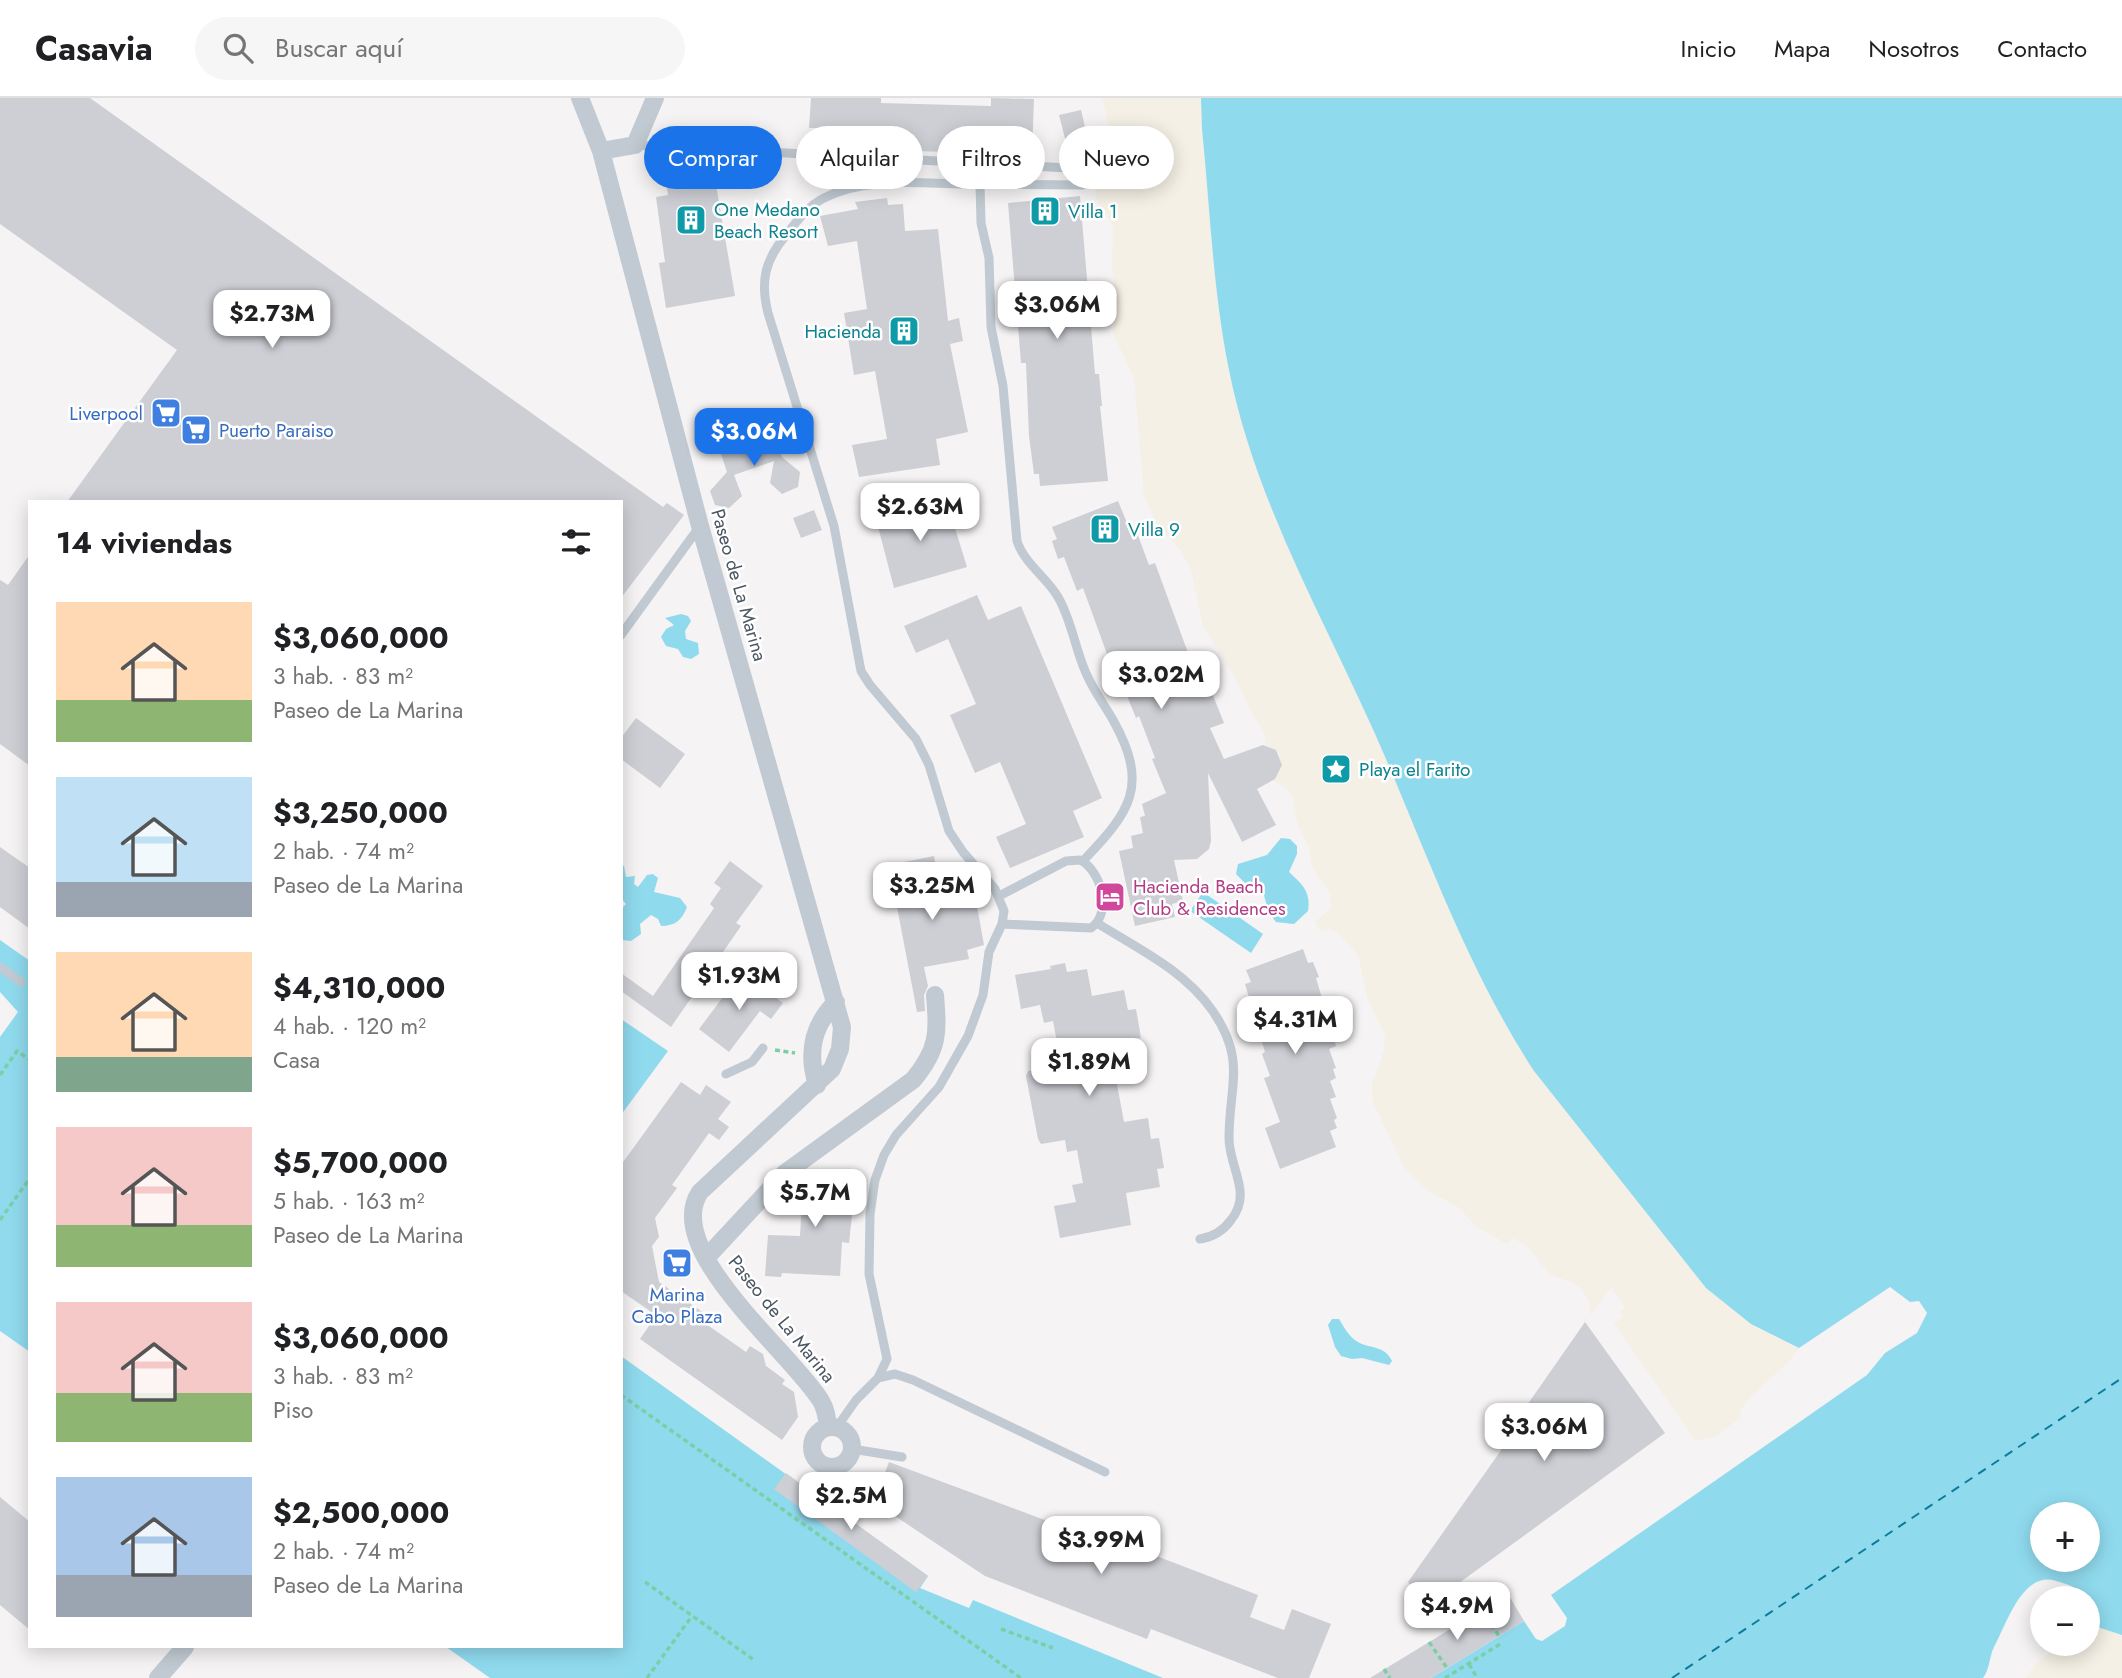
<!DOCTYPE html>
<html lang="es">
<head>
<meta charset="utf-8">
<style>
	:root { --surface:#fff; --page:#f6f6f6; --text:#202124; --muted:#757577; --line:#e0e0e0; --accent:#1a73e8 }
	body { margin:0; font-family:Jost,sans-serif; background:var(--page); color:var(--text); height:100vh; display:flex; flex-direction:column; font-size:26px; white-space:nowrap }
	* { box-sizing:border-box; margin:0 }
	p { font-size:23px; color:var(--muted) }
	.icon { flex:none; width:38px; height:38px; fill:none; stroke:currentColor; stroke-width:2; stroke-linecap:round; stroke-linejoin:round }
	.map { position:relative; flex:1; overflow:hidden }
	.details { position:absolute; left:28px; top:402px; width:595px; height:1148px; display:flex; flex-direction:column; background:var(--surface); border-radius:0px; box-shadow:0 4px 18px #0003 }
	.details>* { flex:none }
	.banner { position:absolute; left:644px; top:28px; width:665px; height:63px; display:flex; gap:14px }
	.controls { position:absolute; left:2030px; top:1404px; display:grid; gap:14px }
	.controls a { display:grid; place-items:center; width:70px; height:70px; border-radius:50%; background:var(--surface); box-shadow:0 4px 18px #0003; font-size:35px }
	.price { position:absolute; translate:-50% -60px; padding:0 16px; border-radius:14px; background:#fff; color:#222; font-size:23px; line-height:46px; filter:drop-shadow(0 2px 4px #0008) }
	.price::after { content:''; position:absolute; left:50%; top:42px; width:21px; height:16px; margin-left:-10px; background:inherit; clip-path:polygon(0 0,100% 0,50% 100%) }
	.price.active { background:var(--accent); color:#fff }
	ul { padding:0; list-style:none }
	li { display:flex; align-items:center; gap:21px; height:175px; padding:0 28px }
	li span { display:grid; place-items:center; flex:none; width:196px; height:140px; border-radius:0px; color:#555 }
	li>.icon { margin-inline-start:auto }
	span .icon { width:84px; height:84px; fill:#fffc; stroke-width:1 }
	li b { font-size:30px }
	h2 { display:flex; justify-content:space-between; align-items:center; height:84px; padding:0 28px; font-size:30px }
	.tag { padding:0 24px; border-radius:32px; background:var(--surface); box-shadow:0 4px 18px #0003; font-size:24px; line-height:63px }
	.tag.active { background:var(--accent); color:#fff }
	header { display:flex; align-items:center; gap:42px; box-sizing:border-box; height:98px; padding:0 35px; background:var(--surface); border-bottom:2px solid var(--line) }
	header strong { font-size:33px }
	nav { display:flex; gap:38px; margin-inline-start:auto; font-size:24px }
	.search { width:490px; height:63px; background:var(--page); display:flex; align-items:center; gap:18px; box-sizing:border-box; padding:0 24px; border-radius:38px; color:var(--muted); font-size:26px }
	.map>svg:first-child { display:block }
	.sand { fill:#f5f0e5 }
	.water { fill:#90daee; fill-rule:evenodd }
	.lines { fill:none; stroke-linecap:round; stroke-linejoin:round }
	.ferry { stroke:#0c7c9b; stroke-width:2; stroke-dasharray:9 7; stroke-linecap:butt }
	.building { fill:#cdcfd5 }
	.path { stroke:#7ad0a6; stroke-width:3.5; stroke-dasharray:5 3.5; stroke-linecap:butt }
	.service { stroke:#c1cad2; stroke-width:9 }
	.minor { stroke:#c1cad2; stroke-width:18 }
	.labels { text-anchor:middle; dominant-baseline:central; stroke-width:5; stroke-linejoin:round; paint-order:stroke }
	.culture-label { font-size:19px; fill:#0d838f; stroke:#fff; text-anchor:start }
	.shop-label { font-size:19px; fill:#366cbe; stroke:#fff; text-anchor:end }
	.street-label { font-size:19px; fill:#4a5661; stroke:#fff }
	.hotel-label { font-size:19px; fill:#b23c85; stroke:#fff; text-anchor:start }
</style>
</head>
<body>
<header>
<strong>Casavia</strong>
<div class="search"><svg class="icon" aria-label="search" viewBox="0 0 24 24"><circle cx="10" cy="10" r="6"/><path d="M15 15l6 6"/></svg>Buscar aquí</div>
<nav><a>Inicio</a><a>Mapa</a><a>Nosotros</a><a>Contacto</a></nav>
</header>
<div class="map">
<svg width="2122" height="1580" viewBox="0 0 2122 1580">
	<rect width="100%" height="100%" fill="#f5f3f3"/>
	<path class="sand" d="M1102,0H1201L1202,31C1210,110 1213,195 1229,272C1257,413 1334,537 1389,668C1433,772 1472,878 1534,973L1706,1190L1751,1226L1799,1250L1790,1262L1746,1304L1741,1312L1740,1320L1716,1338L1696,1343L1614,1226L1623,1219L1619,1214L1625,1209L1611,1189L1591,1217L1588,1201L1582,1192L1572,1184L1550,1177L1530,1151L1514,1140L1507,1146L1477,1129L1458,1109L1428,1093L1404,1069L1372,1002V986L1384,953L1385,937L1367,900L1358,857L1337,834L1329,831L1320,833L1315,824L1330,811L1331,797L1312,769L1309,750L1298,728L1292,698L1285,689L1273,683L1281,669L1279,656L1266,647L1264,634L1250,612L1235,579L1203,528L1191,472L1181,453L1157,426L1144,398L1134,280L1113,235L1116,195L1112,169L1113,128L1096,100V82L1117,81L1123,71L1114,50Z
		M2088,1526L2122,1537V1580H2025L2039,1563L2062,1545H2088Z"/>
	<path class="water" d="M1201,0H2122V1537L2088,1526V1500H2083C2077,1489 2068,1486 2056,1483C2022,1472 2006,1528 1994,1549C1989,1559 1990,1571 1983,1580H1431L1524,1523L1536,1541L1542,1543L1565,1528L1567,1520L1551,1497L1867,1277L1885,1255L1917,1235L1927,1215L1919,1203L1910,1204L1890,1189L1799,1250L1751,1226L1706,1190L1534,973C1472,878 1433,772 1389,668C1334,537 1257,413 1229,272C1213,194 1210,110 1202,31ZM2042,1416H2088V1461H2042Z
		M681,516L688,518L691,523L685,533L686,541L698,545L699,556L691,561L683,559L678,551L666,548L661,539L666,531L674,527L665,520Z
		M1281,740L1290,741L1297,748V756L1289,774C1303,787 1311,794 1308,813L1294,826L1276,824L1269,815L1263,794L1246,786L1236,776L1238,766L1267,757Z
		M621,768H624L626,779L635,778L634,786L638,789L647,777L653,776L658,780L654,794L680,800L687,809C682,822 675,828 661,828L658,821L651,817L640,826L641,836L631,843L622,842L621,811L626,806L621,800Z
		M1203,794L1263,836L1251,855L1190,813Z
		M0,842L30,863V1254L0,1233V939L18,914L0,894Z
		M621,921L668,953L621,1017Z
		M1332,1221H1339C1344,1229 1349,1239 1358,1244C1370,1251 1385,1247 1392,1263L1389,1267L1362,1260L1352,1261L1341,1258L1335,1249L1328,1227Z
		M621,1258L928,1478L920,1490L969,1510L973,1502L1163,1580H490L446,1549H621Z"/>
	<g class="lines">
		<path class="ferry" d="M1672,1580L2122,1280"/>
	</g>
	<path class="building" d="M0,0H90L663,409L667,405L684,417L621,500V404H67L177,252L0,126Z
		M811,0H881V5L991,8V0L1034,1L1032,56L875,52V30H809Z
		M1081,12L1091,54L1070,60L1059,17Z
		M713,69L735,198L666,210L659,165L665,164L656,99L668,97L665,77Z
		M1080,98L1095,276H1099L1102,308H1100L1108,383L1040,388L1039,376H1034L1029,338L1026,265H1021L1008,105Z
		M887,100L888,107L903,106L905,133L938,131L948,223L959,220L963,243L950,246L968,334L936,341L940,367L859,379L852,347L887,341L875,273L854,277L844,215L867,211L857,143L828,148L820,118L858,111L855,104Z
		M773,333L782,359L800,374L798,389L782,396L770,385L774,363L734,377L742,398L729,410L715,407L710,393L727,374L720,353Z
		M946,401L967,469L894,490L875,417Z
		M1118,403L1132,437L1137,435L1149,467L1155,465L1191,563L1195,562L1209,596L1212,595L1224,625L1210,630L1224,661L1263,647L1276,652L1282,667L1275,681L1257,691L1276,727L1242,744L1208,675L1211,743L1209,751L1197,761L1174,762L1183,803L1172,806L1175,819L1135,828L1119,753L1133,750L1131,738L1143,735L1140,719L1145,718L1142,706L1166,695L1152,661L1155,660L1139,618L1136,620L1123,588L1119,589L1083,490L1077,493L1064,459L1058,461L1052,443L1057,441L1052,429Z
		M814,412L822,432L801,440L793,420Z
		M30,456V668L0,646V482L8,487Z
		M977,497L988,522L1021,508L1102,700L1073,713L1084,739L1010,770L996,739L1026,726L1000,664L975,675L950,617L976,606L948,541L916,555L904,528Z
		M636,620L685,656L660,690L621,661V640Z
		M0,749L30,770V831L0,809Z
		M934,758L942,803L975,797L984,847L967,852L969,861L924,869L928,888L924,897L925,913L917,914L889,767Z
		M730,763L763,788L736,825L741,828L671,929L621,893V875L653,898L714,810L710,806L721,790L714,785Z
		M1303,851L1308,865L1313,864L1319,879L1316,880L1336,948L1329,951L1336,970L1333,971L1336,980L1330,983L1336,999L1330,1001L1337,1020L1334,1022L1337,1030L1330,1033L1336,1049L1280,1071L1265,1030L1280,1024L1264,980L1270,978L1262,956L1265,954L1245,886L1251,884L1246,872Z
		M1065,865L1067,874L1087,871L1092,898L1124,892L1128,912L1136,911L1141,940L1133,941L1137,961L1113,965L1124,1024L1148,1020L1151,1041L1159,1040L1164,1070L1157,1071L1160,1089L1126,1095L1131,1127L1060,1140L1054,1108L1076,1104L1072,1087L1083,1085L1077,1052L1067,1054L1065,1042L1041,1046L1038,1041L1026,978L1028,973L1051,969L1049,957L1059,955L1053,923L1044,925L1040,907L1021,911L1015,877L1051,871L1050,868Z
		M741,875L783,905L771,921L760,913L729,954L699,931Z
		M681,984L700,997L706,987L731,1004L718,1021L729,1029L719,1042L709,1035L672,1087L677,1090L655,1120L659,1139L652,1148L659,1184L704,1215L706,1226L746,1254L750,1248L763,1256L766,1268L785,1282L782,1286L794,1294L798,1319L782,1342L640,1241L651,1225L650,1213L621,1193V1067Z
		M828,1074L845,1075L844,1089L855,1090L849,1145L842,1144L840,1178L782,1175L781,1179L765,1178L768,1137L800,1138L802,1103H786V1090L790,1087L813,1086V1077L828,1078Z
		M1585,1224L1665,1335L1426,1509L1408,1484L1502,1351L1518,1320Z
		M889,1364L1058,1427L1060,1421L1258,1497L1250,1519L1284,1532L1292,1511L1331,1526L1309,1580H1278L1151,1531L1147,1541L985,1478L874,1404Z
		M786,1375L928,1478L916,1494L774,1391Z
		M0,1399L30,1424V1532L0,1507Z
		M1508,1496L1524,1523L1431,1580H1370Z"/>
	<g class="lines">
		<path class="path" d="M775,952L795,955
			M0,977L17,953L30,962
			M0,1122L30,1080
			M621,1297L1021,1580
			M645,1484L754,1562
			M1482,1512L1499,1538
			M1001,1531L1053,1550
			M1429,1544L1447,1570
			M1469,1566L1477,1580
			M1384,1571L1390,1580
			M647,1580L692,1518
			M1445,1580L1502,1545"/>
		<path class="service" d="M635,47L1088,71
			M980,86L981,125L989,160L991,229L1003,288L1017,443C1024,465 1047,480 1058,499C1072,523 1075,551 1086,575C1093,592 1104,606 1113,622C1150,688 1130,714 1083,763
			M621,537L700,428
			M999,798L1066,763L1080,762C1101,772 1113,815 1091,830L1002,826
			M1097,825C1137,850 1184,872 1212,912C1247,962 1229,987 1229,1040C1229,1070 1253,1095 1231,1122C1223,1133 1213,1139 1200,1141
			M0,869L21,884
			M726,976L752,964L763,950
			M878,1280L895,1276L913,1282L1105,1374
			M837,1329L856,1302L878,1280L887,1261L869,1176L870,1116L875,1082L884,1057L896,1037L939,989L968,938L983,897L989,854L1002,826L1004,813L995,791L963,754L949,733L929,667L916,641L870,587L861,573L834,428L768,215C760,183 765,162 786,137C797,123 808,108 824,100C865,79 915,85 960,86C1001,86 1042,87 1083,87
			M852,1351L902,1359"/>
		<path class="minor" d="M580,0L601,53L700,428L842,929L840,951L832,971L700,1094C661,1152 793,1256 821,1303C826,1311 827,1320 828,1329
			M601,53L635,47L655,0
			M817,987C807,955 812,928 836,904
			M706,1160L785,1075L913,982C939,951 938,935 935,897
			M812 1349a20 20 0 1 1 40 0a20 20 0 1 1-40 0Z
			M158,1580L185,1549"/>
	</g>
	<defs>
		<g id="building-square" transform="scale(1.575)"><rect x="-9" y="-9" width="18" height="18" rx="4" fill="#0f9aa8" stroke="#fff"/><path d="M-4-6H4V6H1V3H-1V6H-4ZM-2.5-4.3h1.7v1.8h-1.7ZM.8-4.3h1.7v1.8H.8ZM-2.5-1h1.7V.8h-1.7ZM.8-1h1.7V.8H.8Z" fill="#fff"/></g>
		<g id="supermarket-square" transform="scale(1.575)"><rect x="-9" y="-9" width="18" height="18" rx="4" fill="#3f7fe0" stroke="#fff"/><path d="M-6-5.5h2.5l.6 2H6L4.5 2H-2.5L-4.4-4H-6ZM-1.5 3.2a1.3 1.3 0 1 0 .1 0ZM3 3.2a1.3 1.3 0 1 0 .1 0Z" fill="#fff"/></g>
		<g id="sight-square" transform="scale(1.575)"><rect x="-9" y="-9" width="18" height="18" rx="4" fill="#0f9aa8" stroke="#fff"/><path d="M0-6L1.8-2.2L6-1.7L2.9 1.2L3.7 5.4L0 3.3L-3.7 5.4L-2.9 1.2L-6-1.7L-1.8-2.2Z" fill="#fff"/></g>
		<g id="hotel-square" transform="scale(1.575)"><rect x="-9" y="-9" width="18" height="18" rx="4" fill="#d1479c" stroke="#fff"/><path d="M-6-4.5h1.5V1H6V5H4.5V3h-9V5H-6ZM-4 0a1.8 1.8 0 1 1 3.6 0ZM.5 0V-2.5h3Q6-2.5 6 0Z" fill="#fff"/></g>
	</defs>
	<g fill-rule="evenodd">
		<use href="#building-square" x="1045" y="113"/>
		<use href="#building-square" x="691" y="122"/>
		<use href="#building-square" x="904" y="233"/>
		<use href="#supermarket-square" x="166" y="315"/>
		<use href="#supermarket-square" x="196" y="332"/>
		<use href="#building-square" x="1105" y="431"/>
		<use href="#sight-square" x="1336" y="671"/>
		<use href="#hotel-square" x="1110" y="799"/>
		<use href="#supermarket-square" x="677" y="1165"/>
	</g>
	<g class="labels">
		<g class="culture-label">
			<text x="714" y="111">One Medano<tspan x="714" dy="22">Beach Resort</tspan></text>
			<text x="1068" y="113">Villa 1</text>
			<text x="881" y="233" text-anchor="end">Hacienda</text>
			<text x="1128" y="431">Villa 9</text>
			<text x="1359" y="671">Playa el Farito</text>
		</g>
		<g class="shop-label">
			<text x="143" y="315">Liverpool</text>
			<text x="219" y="332" text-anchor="start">Puerto Paraiso</text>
			<text x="677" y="1196" text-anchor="middle">Marina<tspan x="677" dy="22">Cabo Plaza</tspan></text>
		</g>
		<g class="street-label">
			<text transform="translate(739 487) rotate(74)">Paseo de La Marina</text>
			<text transform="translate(782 1221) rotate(51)">Paseo de La Marina</text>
		</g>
		<g class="hotel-label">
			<text x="1133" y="788">Hacienda Beach<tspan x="1133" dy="22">Club &amp; Residences</tspan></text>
		</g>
	</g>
</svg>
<div class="controls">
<a>+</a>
<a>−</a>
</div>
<b class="price" style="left:1057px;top:243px">$3.06M</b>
<b class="price" style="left:272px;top:252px">$2.73M</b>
<b class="price active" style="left:754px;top:370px">$3.06M</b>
<b class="price" style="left:920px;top:445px">$2.63M</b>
<b class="price" style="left:1161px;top:613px">$3.02M</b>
<b class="price" style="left:932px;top:824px">$3.25M</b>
<b class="price" style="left:739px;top:914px">$1.93M</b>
<b class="price" style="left:1295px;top:958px">$4.31M</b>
<b class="price" style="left:1089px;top:1000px">$1.89M</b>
<b class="price" style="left:815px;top:1131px">$5.7M</b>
<b class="price" style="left:1544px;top:1365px">$3.06M</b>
<b class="price" style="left:851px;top:1434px">$2.5M</b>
<b class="price" style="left:1101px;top:1478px">$3.99M</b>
<b class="price" style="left:1457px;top:1544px">$4.9M</b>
<div class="banner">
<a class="tag active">Comprar</a>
<a class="tag">Alquilar</a>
<a class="tag">Filtros</a>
<a class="tag">Nuevo</a>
</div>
<section class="details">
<h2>14 viviendas<svg class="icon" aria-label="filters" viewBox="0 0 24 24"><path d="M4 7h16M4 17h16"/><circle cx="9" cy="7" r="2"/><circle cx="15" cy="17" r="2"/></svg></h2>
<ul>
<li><span style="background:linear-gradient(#ffd9b3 70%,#8fb573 0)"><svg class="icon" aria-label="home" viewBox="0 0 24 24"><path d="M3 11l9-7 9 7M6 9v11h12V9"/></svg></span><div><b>$3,060,000</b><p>3 hab. · 83 m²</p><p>Paseo de La Marina</p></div></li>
<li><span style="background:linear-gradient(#bfe0f5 75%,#9aa5b1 0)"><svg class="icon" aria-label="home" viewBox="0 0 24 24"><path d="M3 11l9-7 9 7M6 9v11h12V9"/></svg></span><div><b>$3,250,000</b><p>2 hab. · 74 m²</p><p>Paseo de La Marina</p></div></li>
<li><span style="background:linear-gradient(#ffd9b3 75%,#7fa58c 0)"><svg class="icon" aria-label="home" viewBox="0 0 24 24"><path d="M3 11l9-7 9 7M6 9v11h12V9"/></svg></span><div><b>$4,310,000</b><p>4 hab. · 120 m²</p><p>Casa</p></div></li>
<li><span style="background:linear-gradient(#f6c9c9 70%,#8fb573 0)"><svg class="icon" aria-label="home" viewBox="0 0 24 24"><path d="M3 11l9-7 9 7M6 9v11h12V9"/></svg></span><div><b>$5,700,000</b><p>5 hab. · 163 m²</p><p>Paseo de La Marina</p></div></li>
<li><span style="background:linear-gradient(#f6c9c9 65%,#8fb573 0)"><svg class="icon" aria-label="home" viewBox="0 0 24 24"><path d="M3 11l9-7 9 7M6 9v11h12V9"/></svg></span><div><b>$3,060,000</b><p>3 hab. · 83 m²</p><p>Piso</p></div></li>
<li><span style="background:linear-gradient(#a9c7e8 70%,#9aa5b1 0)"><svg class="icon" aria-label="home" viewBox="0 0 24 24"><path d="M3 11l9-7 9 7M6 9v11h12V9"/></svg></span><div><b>$2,500,000</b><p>2 hab. · 74 m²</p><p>Paseo de La Marina</p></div></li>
</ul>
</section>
</div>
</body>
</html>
